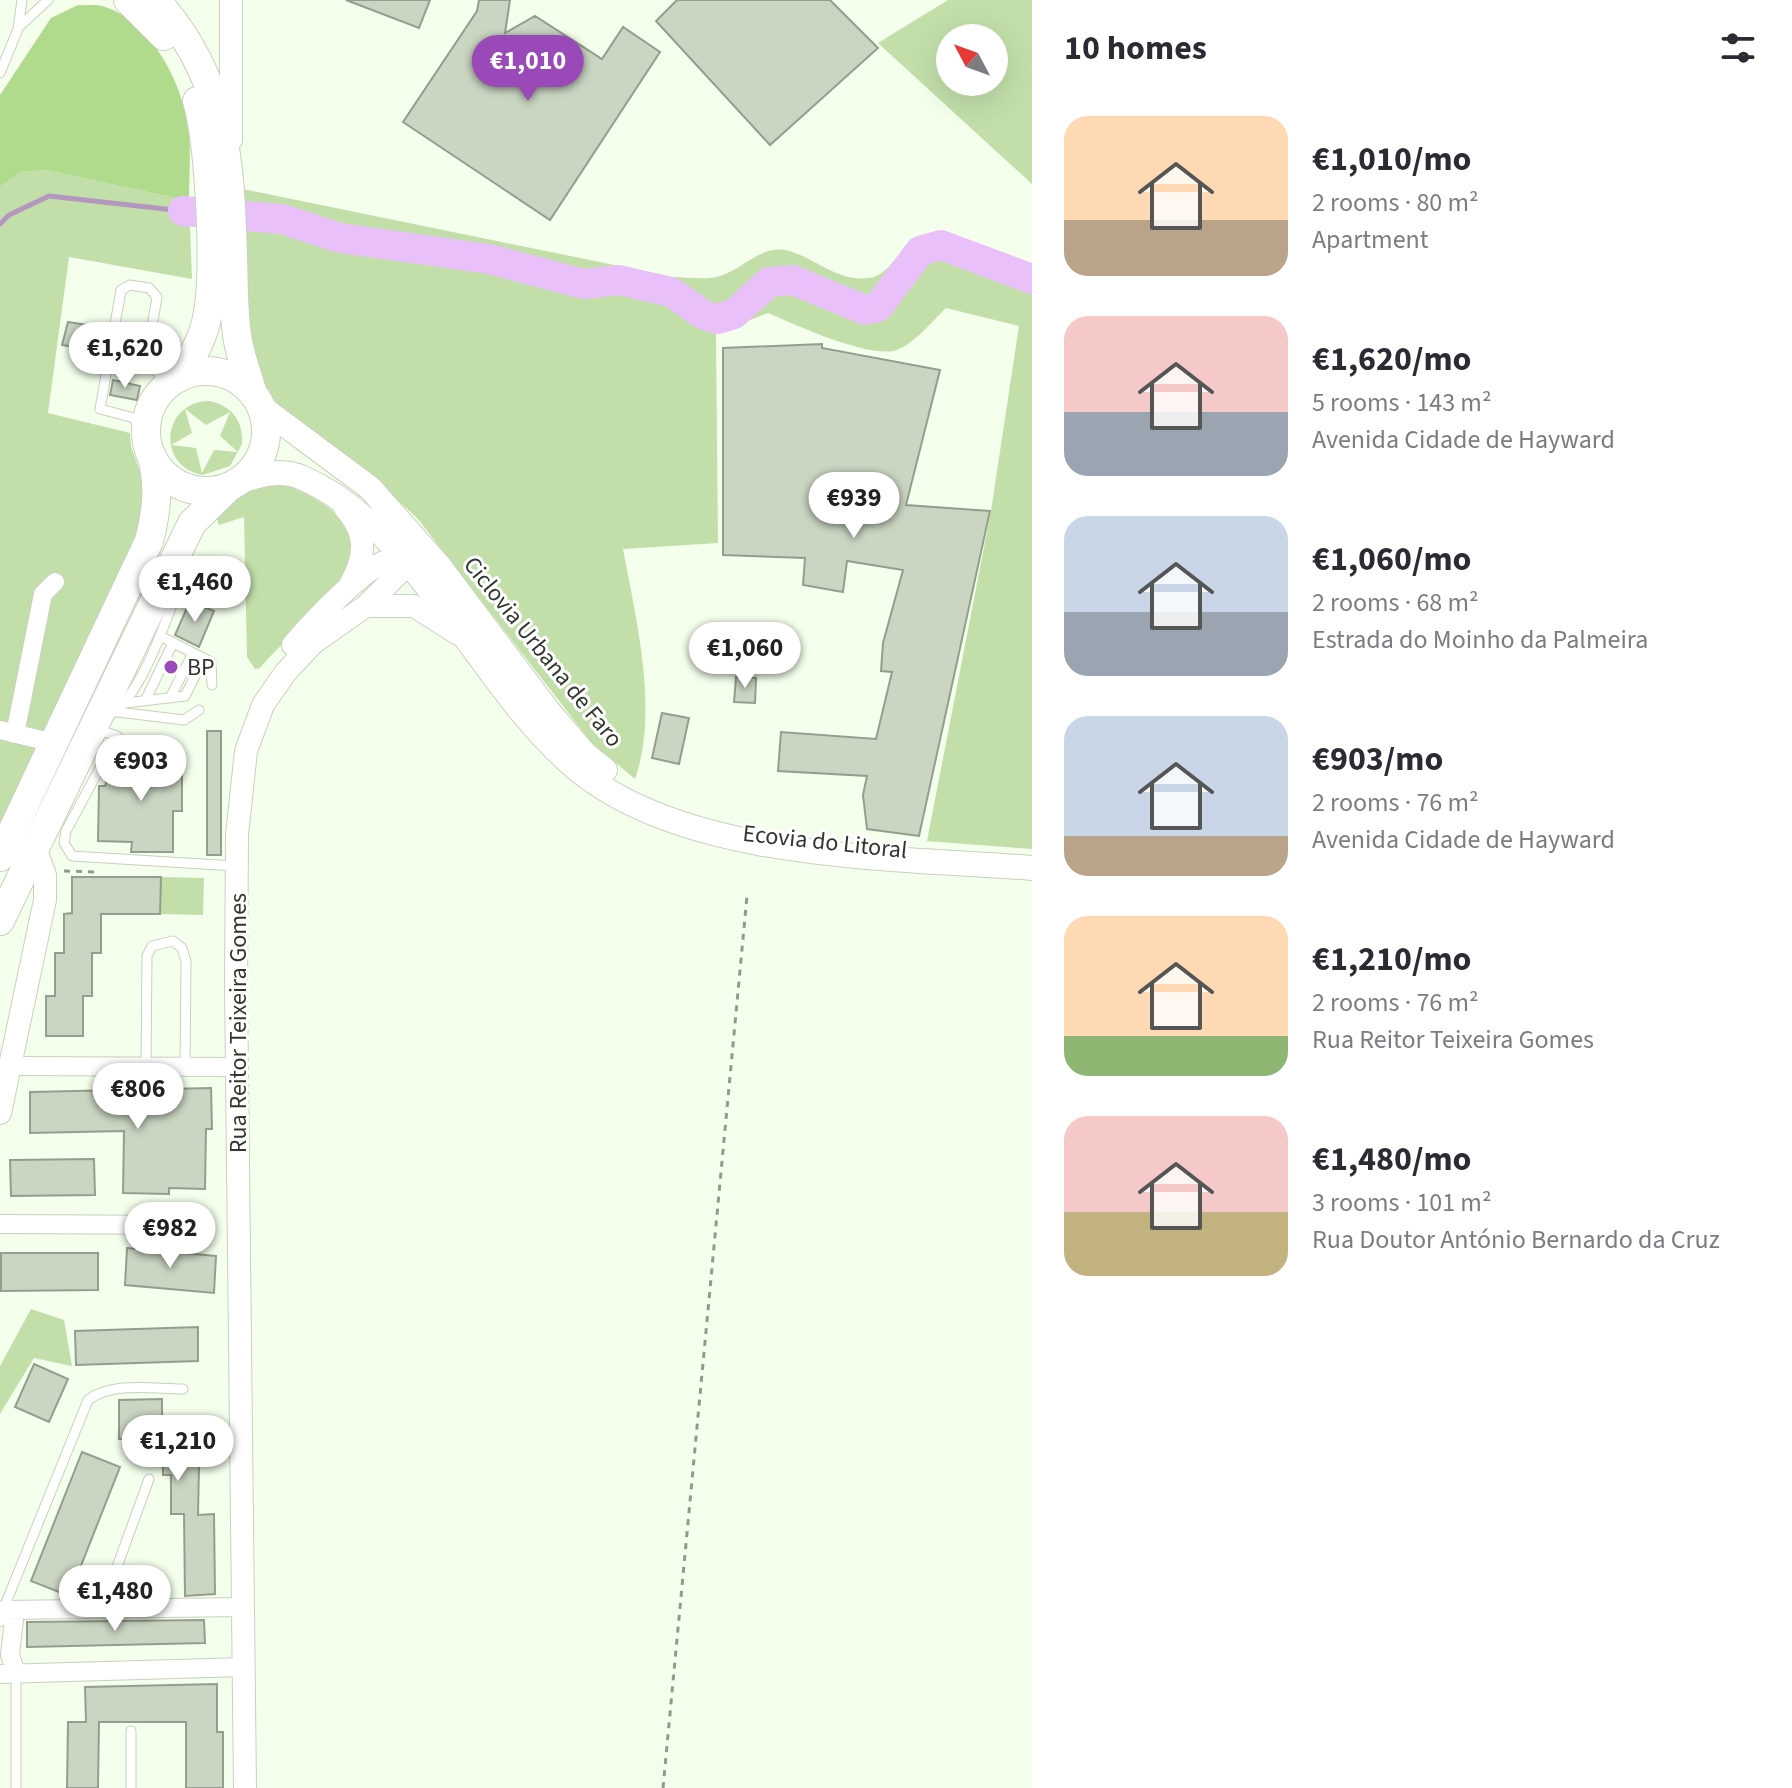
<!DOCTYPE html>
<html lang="en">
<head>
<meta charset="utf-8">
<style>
	:root { --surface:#fff; --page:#f7f7f7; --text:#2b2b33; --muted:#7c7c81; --accent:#9a49b8 }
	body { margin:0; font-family:"Source Sans 3",sans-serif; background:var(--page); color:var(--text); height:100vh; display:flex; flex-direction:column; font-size:30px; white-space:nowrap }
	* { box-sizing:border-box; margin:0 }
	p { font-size:26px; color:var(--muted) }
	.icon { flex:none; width:44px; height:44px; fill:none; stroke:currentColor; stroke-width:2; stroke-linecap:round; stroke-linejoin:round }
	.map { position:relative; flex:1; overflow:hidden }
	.sheet { display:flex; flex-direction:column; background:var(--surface); width:760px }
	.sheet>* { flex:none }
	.needle { width:52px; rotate:311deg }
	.controls { position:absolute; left:936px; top:24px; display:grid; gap:16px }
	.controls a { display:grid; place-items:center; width:72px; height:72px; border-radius:50%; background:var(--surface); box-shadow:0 8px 32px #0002; font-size:40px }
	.price { position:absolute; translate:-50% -68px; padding:0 18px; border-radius:28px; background:#fff; color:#222; font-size:26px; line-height:52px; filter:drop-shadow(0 2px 4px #0008) }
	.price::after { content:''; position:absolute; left:50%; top:48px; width:24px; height:18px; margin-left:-12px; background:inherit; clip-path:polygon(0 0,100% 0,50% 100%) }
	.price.current { background:var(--accent); color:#fff }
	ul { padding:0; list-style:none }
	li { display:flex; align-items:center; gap:24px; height:200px; padding:0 32px }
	li span { display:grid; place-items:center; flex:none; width:224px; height:160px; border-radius:24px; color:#555 }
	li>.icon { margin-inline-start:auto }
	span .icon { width:96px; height:96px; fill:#fffc; stroke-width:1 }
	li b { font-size:34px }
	h2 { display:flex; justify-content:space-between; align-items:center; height:96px; padding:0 32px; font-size:34px }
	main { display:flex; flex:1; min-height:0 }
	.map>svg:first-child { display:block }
	.green { fill:#c2dfaa; fill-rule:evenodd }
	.forest { fill:#b1db8c }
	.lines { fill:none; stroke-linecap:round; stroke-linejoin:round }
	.stream { stroke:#b397be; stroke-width:5 }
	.river { stroke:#eac0fb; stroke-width:30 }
	.building { fill:#cad5c2; stroke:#949e8c; stroke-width:2 }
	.service-casing { stroke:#c7d1be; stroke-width:11 }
	.minor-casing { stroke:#c7d1be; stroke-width:20 }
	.tertiary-casing { stroke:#c7d1be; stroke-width:24 }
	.secondary-casing { stroke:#c7d1be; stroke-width:26 }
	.primary-casing { stroke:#c7d1be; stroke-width:30 }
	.path { stroke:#929a8d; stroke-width:3; stroke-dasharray:6 6; stroke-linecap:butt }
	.service { stroke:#fff; stroke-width:9 }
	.minor { stroke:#fff; stroke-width:18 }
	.tertiary { stroke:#fff; stroke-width:22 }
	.secondary { stroke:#fff; stroke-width:24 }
	.primary { stroke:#fff; stroke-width:28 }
	.poi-dot { fill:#9a49b8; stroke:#fff; stroke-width:3 }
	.labels { text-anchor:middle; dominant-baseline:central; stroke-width:6; stroke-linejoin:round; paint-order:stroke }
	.street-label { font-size:24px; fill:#32362f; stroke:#fff }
	.poi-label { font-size:24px; fill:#32362f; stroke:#fff; text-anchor:start }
</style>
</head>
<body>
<main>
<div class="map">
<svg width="1032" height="1788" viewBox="0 0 1032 1788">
	<rect width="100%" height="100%" fill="#f4ffec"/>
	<path class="green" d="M948,0H1032V184L878,43ZM950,38H994V82H950Z
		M46,170L189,201L192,279L69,257L48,413L130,433L131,447L146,487L144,523L0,841V187L20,172Z
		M238,188L673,277C687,277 703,280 716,277C741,272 761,243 789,251C817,259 837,282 869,278C889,275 894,255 910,245C950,220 994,254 1032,264V849L927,841L991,511L1019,326L946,308C932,321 912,347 893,351C863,356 796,325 768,313L716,333L718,543L623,549C636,619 659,710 635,779L591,742L418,519L360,465L290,418L262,385L248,348Z
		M210,401C232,406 244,422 242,444L230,466L203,475C155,466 162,401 210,401ZM185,409L206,425L230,412L220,436L238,452L214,450L202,473L196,448L171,445L192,433Z
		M286,485C419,537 316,604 260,668L255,669L247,657L244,517L219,525L216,517L249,486Z
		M161,877L204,878L203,915L161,914Z
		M31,1309L64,1320L72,1366L34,1358L0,1414V1366Z"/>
	<path class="forest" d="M78,5C85,6 95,4 102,6C152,20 184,86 189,133C191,155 189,179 189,201L46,170L20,172L0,187V95L51,18Z"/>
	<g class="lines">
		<path class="stream" d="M0,224L9,215L49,196L183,211"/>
		<path class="river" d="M183,211L282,219L340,238L489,259L584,284L619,280L671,292L704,315L717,319L734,314L769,282L793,280L865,310L878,307L920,251L941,245L1032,279"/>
	</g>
	<path class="building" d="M346,0H430L419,28Z
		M479,0H510L505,33L535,16L602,59L623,27L660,52L550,220L403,122L477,11Z
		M677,0H830L878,48L770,145L656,21Z
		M68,322L107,328L102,352L62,345Z
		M122,330L142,334L137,358L117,355Z
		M822,344V348L940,370L906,505L990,511L919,836L867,829L863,795L867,776L778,771L781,732L876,739L892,672L881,671L883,643L903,570L847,561L843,592L803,585L805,558L723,555V348Z
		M113,380L140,386L137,400L110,395Z
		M190,601L214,611L199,647L175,635Z
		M736,677L756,678L755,703L734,702Z
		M662,713L689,718L679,764L652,758Z
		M207,731H221V855H207Z
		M115,756L174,757L182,762V811H173V852H131L132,842L98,841L99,786H105Z
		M72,877H161L160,914H101V953H92V996H83V1036H46V996H55V953H64V914L72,913Z
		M211,1088L212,1129H206L205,1189L169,1188V1194L123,1193L124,1131L30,1133V1092Z
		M94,1159L95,1195L11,1196L10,1160Z
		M127,1248L216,1256L214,1293L125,1285Z
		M1,1253H98V1290L1,1291Z
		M198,1327V1361L76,1365L75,1331Z
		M34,1364L68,1379L49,1422L15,1407Z
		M162,1399V1419L200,1418L198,1515L214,1514L215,1594L185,1596L184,1514H171V1475H163V1438L119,1439V1400Z
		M82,1452L120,1467L69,1596L31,1581Z
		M204,1620L205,1643L27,1647V1622Z
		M217,1684V1732H223V1788H186V1722H99L98,1788H67L68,1722H86L85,1687Z"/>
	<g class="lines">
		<g class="service-casing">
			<path id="service" d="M20,26L48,0
				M0,73L18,29L22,0
				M148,446L134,418L100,409L121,290L130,285L149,288L157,297C152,333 139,359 169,385
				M160,636L211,662L212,685
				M170,698L193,653
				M145,701L173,643
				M125,703L185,696L204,658
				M118,712L184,720L199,710
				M106,717C137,703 161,634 173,602L164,593
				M96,729L117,736L66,831L64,843L72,856L235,866
				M146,1066L147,956L152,946L173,941L182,948L186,961L185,1067
				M102,1608L149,1479
				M3,1610L88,1400C112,1381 154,1389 183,1389
				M16,1673V1788
				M131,1788V1731"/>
		</g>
		<g class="minor-casing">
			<path id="minor" d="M0,730L54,743
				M15,734L43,594L55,582
				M11,1066L237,1067
				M0,1224L193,1225
				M15,1610L10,1655L16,1673
				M0,1617L3,1610L244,1607
				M0,1674L245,1667"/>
		</g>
		<g class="tertiary-casing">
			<path id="tertiary" d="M231,0V140
				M345,508C368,534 366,556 350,585
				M366,606L401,571L405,546
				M293,645C311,624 366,564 392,559C400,557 409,559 417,560
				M0,1113L45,900V875L35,848
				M245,1788L236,985L237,835L246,751L263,705L285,673L313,643L366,606H414L458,634"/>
		</g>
		<g class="secondary-casing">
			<path id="secondary" d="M260,406L370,488L440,567L549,712L585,754L605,770
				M238,482C259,475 281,468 303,478C419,529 480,689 578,770C690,861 894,857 1032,868"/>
		</g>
		<g class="primary-casing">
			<path id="primary" d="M128,0L164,36
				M156,0C225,77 230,156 233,255C234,284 233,313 238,341C241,358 248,376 253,394
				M146 431a60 60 0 1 1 120 0a60 60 0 1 1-120 0Z
				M179,378C190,360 201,343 206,322C217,277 210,147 197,101
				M0,857L149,541C157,510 159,487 152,456
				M0,921L192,523L230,486"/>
		</g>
		<path class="path" d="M64,871L97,872
			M663,1788L747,896"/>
		<use href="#service" class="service"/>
		<use href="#minor" class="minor"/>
		<use href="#tertiary" class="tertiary"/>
		<use href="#secondary" class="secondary"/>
		<use href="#primary" class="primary"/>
	</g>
	<circle class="poi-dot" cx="171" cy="667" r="8"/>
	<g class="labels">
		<g class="street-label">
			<text transform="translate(543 652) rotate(51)">Ciclovia Urbana de Faro</text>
			<text transform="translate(825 842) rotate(6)">Ecovia do Litoral</text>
			<text transform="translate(238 1023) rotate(-90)">Rua Reitor Teixeira Gomes</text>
		</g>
		<g class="poi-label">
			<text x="187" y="667">BP</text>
		</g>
	</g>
</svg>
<div class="controls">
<a><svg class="needle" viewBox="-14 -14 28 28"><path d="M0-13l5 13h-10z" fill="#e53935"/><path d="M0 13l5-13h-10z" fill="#7c7c81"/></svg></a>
</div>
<b class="price current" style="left:528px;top:103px">€1,010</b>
<b class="price" style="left:125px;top:390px">€1,620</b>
<b class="price" style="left:854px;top:540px">€939</b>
<b class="price" style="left:195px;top:624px">€1,460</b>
<b class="price" style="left:745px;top:690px">€1,060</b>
<b class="price" style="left:141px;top:803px">€903</b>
<b class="price" style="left:138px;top:1131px">€806</b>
<b class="price" style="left:170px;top:1270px">€982</b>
<b class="price" style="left:178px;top:1483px">€1,210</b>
<b class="price" style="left:115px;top:1633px">€1,480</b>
</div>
<section class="sheet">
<h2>10 homes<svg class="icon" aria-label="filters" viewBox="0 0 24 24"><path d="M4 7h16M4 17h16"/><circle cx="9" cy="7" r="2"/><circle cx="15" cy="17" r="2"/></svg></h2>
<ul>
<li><span style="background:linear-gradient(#ffd9b3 65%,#b9a48a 0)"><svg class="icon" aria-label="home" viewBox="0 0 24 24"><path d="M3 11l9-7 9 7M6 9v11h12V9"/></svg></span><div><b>€1,010/mo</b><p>2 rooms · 80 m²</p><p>Apartment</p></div></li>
<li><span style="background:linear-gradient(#f6c9c9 60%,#9aa5b1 0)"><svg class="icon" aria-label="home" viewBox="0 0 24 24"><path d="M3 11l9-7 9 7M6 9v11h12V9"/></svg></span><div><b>€1,620/mo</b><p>5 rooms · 143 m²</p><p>Avenida Cidade de Hayward</p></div></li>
<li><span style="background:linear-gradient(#c9d6e8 60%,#9aa5b1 0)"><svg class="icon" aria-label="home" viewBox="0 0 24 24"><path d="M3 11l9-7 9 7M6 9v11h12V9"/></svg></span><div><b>€1,060/mo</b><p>2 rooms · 68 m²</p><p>Estrada do Moinho da Palmeira</p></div></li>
<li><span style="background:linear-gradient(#c9d6e8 75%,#b9a48a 0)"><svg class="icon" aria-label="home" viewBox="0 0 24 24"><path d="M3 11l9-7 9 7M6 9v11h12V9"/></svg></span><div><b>€903/mo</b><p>2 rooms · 76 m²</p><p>Avenida Cidade de Hayward</p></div></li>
<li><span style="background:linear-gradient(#ffd9b3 75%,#8fb573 0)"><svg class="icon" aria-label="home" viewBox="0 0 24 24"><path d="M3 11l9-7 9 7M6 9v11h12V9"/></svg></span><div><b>€1,210/mo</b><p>2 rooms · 76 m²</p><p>Rua Reitor Teixeira Gomes</p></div></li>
<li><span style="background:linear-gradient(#f6c9c9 60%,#c2b280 0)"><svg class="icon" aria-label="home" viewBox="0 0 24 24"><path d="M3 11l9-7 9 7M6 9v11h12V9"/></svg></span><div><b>€1,480/mo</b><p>3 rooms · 101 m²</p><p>Rua Doutor António Bernardo da Cruz</p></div></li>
</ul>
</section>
</main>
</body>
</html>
